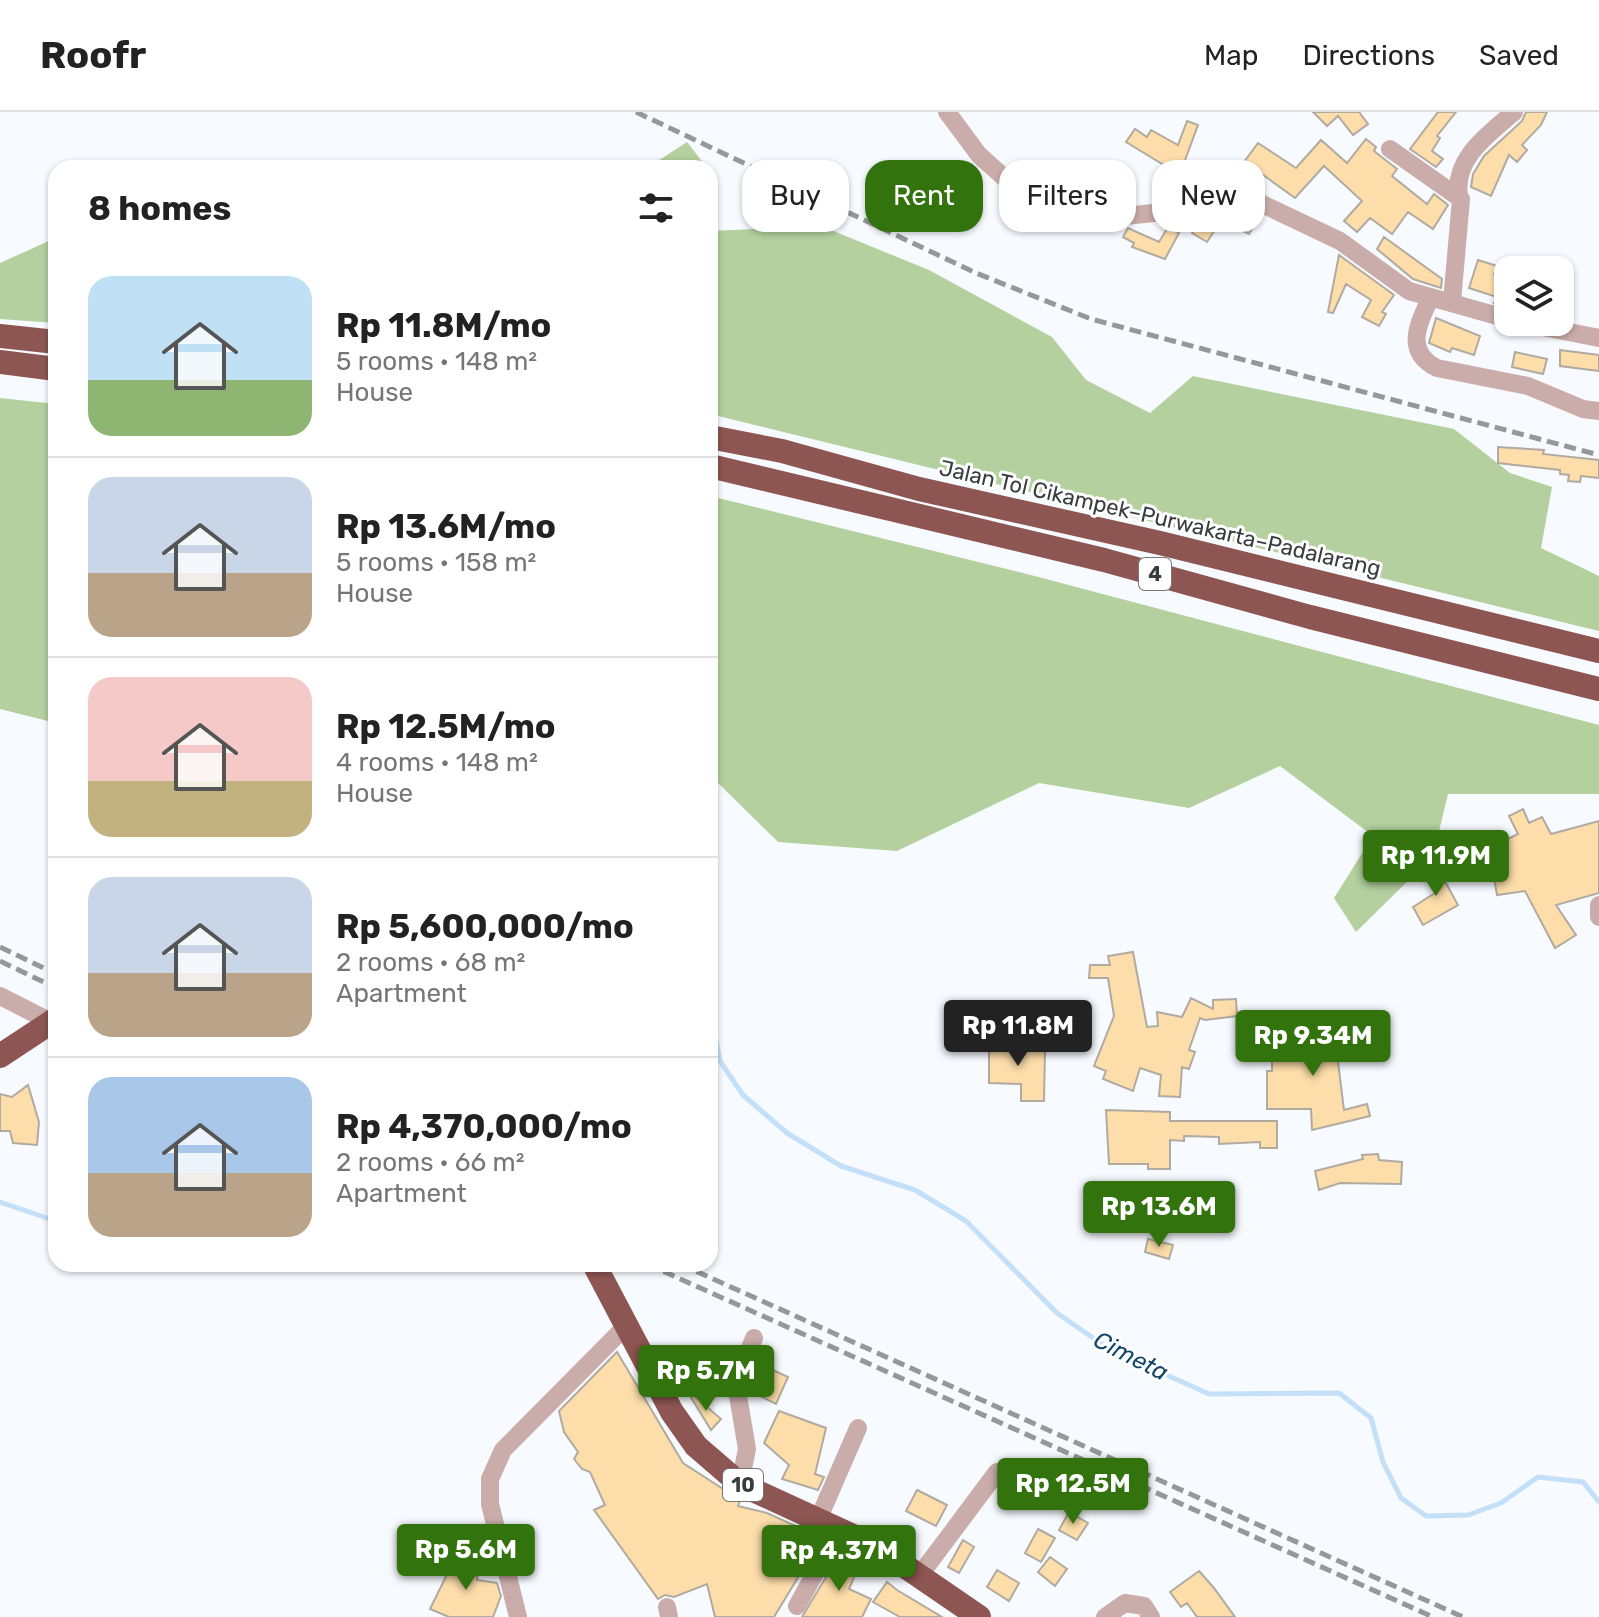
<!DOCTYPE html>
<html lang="en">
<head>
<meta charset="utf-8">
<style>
	:root { --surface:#fff; --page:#f2f2f2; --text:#222; --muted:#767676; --line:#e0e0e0; --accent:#33730e }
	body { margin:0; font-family:Rubik,sans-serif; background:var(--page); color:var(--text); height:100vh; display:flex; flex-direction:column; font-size:30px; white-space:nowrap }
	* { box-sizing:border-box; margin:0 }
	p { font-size:26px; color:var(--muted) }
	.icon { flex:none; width:44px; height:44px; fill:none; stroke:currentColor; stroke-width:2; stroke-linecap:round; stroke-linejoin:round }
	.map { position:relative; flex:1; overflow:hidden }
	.panel { position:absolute; left:48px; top:48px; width:670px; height:1112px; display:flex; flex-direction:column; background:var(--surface); border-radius:24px; box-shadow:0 2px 6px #0004 }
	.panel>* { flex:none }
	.top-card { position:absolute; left:742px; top:48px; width:736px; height:72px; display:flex; gap:16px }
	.fabs { position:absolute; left:1494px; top:144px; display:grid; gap:16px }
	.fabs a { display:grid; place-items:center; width:80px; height:80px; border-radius:16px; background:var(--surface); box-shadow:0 2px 6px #0004; font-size:40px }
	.price { position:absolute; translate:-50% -68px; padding:0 18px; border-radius:8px; background:var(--accent); color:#fff; font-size:26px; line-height:52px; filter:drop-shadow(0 2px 4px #0008) }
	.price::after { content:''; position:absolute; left:50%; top:48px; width:24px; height:18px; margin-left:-12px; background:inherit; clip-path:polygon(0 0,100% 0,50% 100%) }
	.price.on { background:#222; color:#fff }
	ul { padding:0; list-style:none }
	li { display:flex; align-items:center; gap:24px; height:200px; padding:0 40px }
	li+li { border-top:2px solid var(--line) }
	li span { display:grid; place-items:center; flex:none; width:224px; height:160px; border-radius:24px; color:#555 }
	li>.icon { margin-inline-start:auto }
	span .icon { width:96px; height:96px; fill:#fffc; stroke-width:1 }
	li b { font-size:34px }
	h2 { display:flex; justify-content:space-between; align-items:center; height:96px; padding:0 40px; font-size:34px }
	.tag { padding:0 28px; border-radius:24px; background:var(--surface); box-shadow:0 2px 6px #0004; font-size:28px; line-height:72px }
	.tag.on { background:var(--accent); color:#fff }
	header { display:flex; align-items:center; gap:48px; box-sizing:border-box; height:112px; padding:0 40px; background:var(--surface); border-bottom:2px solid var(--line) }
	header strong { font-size:38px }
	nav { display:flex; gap:44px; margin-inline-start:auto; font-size:28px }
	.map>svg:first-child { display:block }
	.forest { fill:#b3d09e }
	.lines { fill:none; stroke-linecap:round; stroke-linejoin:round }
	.stream { stroke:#c4e0f8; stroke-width:5 }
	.building { fill:#fdddaa; stroke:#b0aaa1; stroke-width:2 }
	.minor { stroke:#caadab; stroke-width:18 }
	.highway { stroke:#8d5652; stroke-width:24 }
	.rail { stroke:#95989b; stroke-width:5; stroke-dasharray:12 6; stroke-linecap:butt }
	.labels { text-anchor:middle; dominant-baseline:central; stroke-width:6; stroke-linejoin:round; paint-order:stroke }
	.shield { fill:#fff; stroke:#757779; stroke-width:2 }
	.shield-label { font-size:20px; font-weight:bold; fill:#3a3d40 }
	.street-label { font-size:22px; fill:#3a3d40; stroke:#fff }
	.water-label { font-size:24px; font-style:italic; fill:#12466b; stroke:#fff }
</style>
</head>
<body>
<header>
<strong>Roofr</strong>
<nav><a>Map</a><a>Directions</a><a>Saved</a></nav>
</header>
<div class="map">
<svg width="1599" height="1505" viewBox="0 0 1599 1505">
	<rect width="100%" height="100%" fill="#f7fafe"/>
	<path class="forest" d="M687,30L704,52L703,56H647Z
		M804,107L929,158L1052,225L1086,268L1150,301L1193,264L1454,317L1510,361L1552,375L1541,436L1599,464V519L710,302V119L755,117Z
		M51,128H56V211L0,207V151Z
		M0,286L56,292V611L0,597Z
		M710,384L1027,462L1599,613V682H1448L1433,744L1356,820L1334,786L1373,724L1280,654L1189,696L1039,671L897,739L778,730L710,663Z"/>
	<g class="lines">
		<path class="stream" d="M710,897L720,949L743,983L787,1021L841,1054L915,1078L966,1109L1057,1201L1109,1237L1209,1282L1339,1281L1371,1306L1383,1350L1401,1386L1426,1404L1468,1403L1501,1391L1538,1365L1583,1370L1599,1390
			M0,1090L47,1106L56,1105"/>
	</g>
	<path class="building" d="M1313,0H1359L1368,12L1353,23L1338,4L1327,14Z
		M1438,0H1456L1437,24L1440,26L1432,39L1443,47L1436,55L1410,37Z
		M1526,0H1547L1541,13L1522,33L1527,38L1517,50L1509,43L1491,84L1471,75L1473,62L1484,44L1522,9Z
		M1187,9L1198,13L1184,51L1197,59L1188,74L1169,62L1172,58L1126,30L1135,17L1147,25L1151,18L1178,33Z
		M1366,27L1376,35L1374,39L1397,57L1392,64L1427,92L1434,82L1448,93L1433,117L1408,100L1392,122L1370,106L1357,120L1344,109L1362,89L1324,54L1295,86L1259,60L1246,79L1238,80L1227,73L1258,31L1296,56L1321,28L1347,51Z
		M1256,102L1259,104L1249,122L1230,113L1234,105Z
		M1222,107L1207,130L1192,121L1201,108Z
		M1168,115L1179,121L1165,147L1132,135L1134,131L1123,125L1128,116L1159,130Z
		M1384,125L1442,167L1441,176L1413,167L1377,137Z
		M1339,143L1394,183L1382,200L1386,202L1379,214L1362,205L1371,188L1346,172L1333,201L1328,200Z
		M1478,148L1497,154L1494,163L1506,169L1508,164V195L1494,191L1497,185L1469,176Z
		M1436,206L1480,224L1474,243L1452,236L1450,240L1429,231Z
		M1560,238L1599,243V259L1560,254Z
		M1515,240L1547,247L1543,262L1512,255Z
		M1498,335L1544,338L1543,342L1599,348V366L1581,364L1580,370L1568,369L1569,363L1560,362V358L1498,351Z
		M1523,697L1529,711L1542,705L1551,722L1599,709V781L1556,793L1576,823L1555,836L1525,779L1497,783L1489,736L1518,722L1509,704Z
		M1436,753L1458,793L1423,813L1413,795L1435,781L1424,759Z
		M1133,840L1147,915L1158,914L1157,900L1182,905L1191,886L1213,897V888L1236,887L1237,904L1205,908L1200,906L1189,938L1195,940L1189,957L1182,955L1180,985L1159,984L1161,963L1140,956L1133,979L1103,967L1106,959L1094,954L1114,904L1108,866H1089L1090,853H1110L1108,844Z
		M1341,905L1342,918L1339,919L1336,934L1344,998L1367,992L1370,1004L1312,1018L1311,997H1267V959H1272V945L1304,944L1300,910Z
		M989,927H1017V938L1045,939L1044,989H1021V972L989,971Z
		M28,973L39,1010L37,1033L13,1031L10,1019H0V982L12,985Z
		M1106,998L1170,1000V1009H1277V1036H1260V1030L1219,1032V1025L1184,1024V1029L1170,1028V1057H1148V1052H1109Z
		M1378,1042L1379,1048L1402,1050L1401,1072L1340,1071L1319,1078L1315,1059L1363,1047L1362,1043Z
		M1148,1127L1173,1133L1169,1147L1145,1140Z
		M617,1240L683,1351L740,1388L738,1394L767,1401L811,1421V1444L774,1505H715L707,1472L674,1485L665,1483L658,1487L594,1398L605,1393L590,1360L582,1357L574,1347L578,1340L564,1320L559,1299Z
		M766,1255L788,1265L776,1292L754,1281Z
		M692,1282L721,1307L711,1318L690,1284Z
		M779,1299L826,1316L815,1362L824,1365L818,1378L782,1367L789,1353L764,1331Z
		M917,1378L947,1393L936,1414L906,1399Z
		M1069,1400L1088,1411L1077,1428L1059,1418Z
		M1038,1417L1055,1426L1041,1450L1025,1441Z
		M963,1428L974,1435L959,1461L948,1455Z
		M841,1440L861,1449L849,1477L871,1487L862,1505H802Z
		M456,1444L478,1446L477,1468L497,1471L501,1484L493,1505H449L430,1497Z
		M1050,1445L1067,1457L1055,1474L1038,1460Z
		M997,1458L1019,1471L1009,1489L987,1475Z
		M1199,1459L1214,1476L1235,1505H1197L1187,1491L1181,1495L1170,1480Z
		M887,1470L897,1478L942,1505H900L873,1490Z"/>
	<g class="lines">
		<path class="minor" d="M947,0L979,43L1017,77L1044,92L1097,107L1258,90L1340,129L1409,179L1508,207
			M1390,37L1461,87L1452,190
			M1459,84C1453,46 1489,22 1514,0
			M1430,187C1417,213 1405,240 1437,256L1528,274L1583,297L1599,299
			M1517,210L1599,226
			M1599,793V805
			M0,884L51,910
			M740,1372L747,1337L736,1272L754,1226
			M818,1408L858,1316
			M920,1463L997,1360
			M797,1494L839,1418
			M667,1495L669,1505
			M518,1505L490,1392V1367L503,1338L627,1213
			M1105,1505L1125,1491L1144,1494L1151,1505"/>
		<path class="highway" d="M0,224L56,230
			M0,250L56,257
			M710,325L782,339L919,377L1160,431L1599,539
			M710,354L1104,448L1310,505L1599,577
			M0,944L56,907
			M594,1152L672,1300L696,1334L740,1372L877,1435L979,1505"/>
		<path class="rail" d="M636,0L976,161L1091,207L1599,343
			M0,835L56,862
			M0,849L56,876
			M647,1152L1433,1505
			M680,1152L1463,1505"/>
	</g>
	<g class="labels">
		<g class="shield">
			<rect x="1139" y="446" width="32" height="32" rx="6"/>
			<rect x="723" y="1357" width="40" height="32" rx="6"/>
		</g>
		<g class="shield-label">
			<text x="1155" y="462">4</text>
			<text x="743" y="1373">10</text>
		</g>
		<g class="street-label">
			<text transform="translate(1160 406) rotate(13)">Jalan Tol Cikampek–Purwakarta–Padalarang</text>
		</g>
		<g class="water-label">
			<text transform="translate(1131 1244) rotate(27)">Cimeta</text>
		</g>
	</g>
</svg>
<div class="fabs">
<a><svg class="icon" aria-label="layers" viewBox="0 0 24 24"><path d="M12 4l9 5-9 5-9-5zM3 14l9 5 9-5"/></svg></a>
</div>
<b class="price" style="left:1436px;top:786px">Rp 11.9M</b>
<b class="price on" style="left:1018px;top:956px">Rp 11.8M</b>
<b class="price" style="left:1313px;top:966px">Rp 9.34M</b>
<b class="price" style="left:1159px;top:1137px">Rp 13.6M</b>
<b class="price" style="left:706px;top:1301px">Rp 5.7M</b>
<b class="price" style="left:1073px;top:1414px">Rp 12.5M</b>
<b class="price" style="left:466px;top:1480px">Rp 5.6M</b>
<b class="price" style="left:839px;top:1481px">Rp 4.37M</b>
<div class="top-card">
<a class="tag">Buy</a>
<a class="tag on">Rent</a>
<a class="tag">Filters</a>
<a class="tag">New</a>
</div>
<section class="panel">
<h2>8 homes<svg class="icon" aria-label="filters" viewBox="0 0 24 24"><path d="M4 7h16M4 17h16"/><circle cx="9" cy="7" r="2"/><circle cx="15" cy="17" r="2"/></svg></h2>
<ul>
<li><span style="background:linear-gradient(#bfe0f5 65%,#8fb573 0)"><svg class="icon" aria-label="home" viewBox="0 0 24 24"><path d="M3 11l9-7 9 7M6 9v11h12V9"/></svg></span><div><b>Rp 11.8M/mo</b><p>5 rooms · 148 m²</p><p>House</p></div></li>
<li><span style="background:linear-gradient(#c9d6e8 60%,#b9a48a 0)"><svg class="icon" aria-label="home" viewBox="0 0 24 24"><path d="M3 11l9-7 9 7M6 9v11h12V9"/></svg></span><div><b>Rp 13.6M/mo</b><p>5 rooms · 158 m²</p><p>House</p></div></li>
<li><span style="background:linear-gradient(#f6c9c9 65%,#c2b280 0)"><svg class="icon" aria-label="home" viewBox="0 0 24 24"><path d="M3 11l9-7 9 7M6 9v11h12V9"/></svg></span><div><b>Rp 12.5M/mo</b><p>4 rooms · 148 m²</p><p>House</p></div></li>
<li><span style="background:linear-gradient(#c9d6e8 60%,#b9a48a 0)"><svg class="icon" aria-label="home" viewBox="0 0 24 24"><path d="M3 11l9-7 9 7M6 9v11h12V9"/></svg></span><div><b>Rp 5,600,000/mo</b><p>2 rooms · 68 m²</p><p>Apartment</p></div></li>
<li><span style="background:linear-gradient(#a9c7e8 60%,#b9a48a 0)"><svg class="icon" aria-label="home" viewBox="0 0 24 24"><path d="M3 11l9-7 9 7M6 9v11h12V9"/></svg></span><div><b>Rp 4,370,000/mo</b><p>2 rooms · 66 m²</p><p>Apartment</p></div></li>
</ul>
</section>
</div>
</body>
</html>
